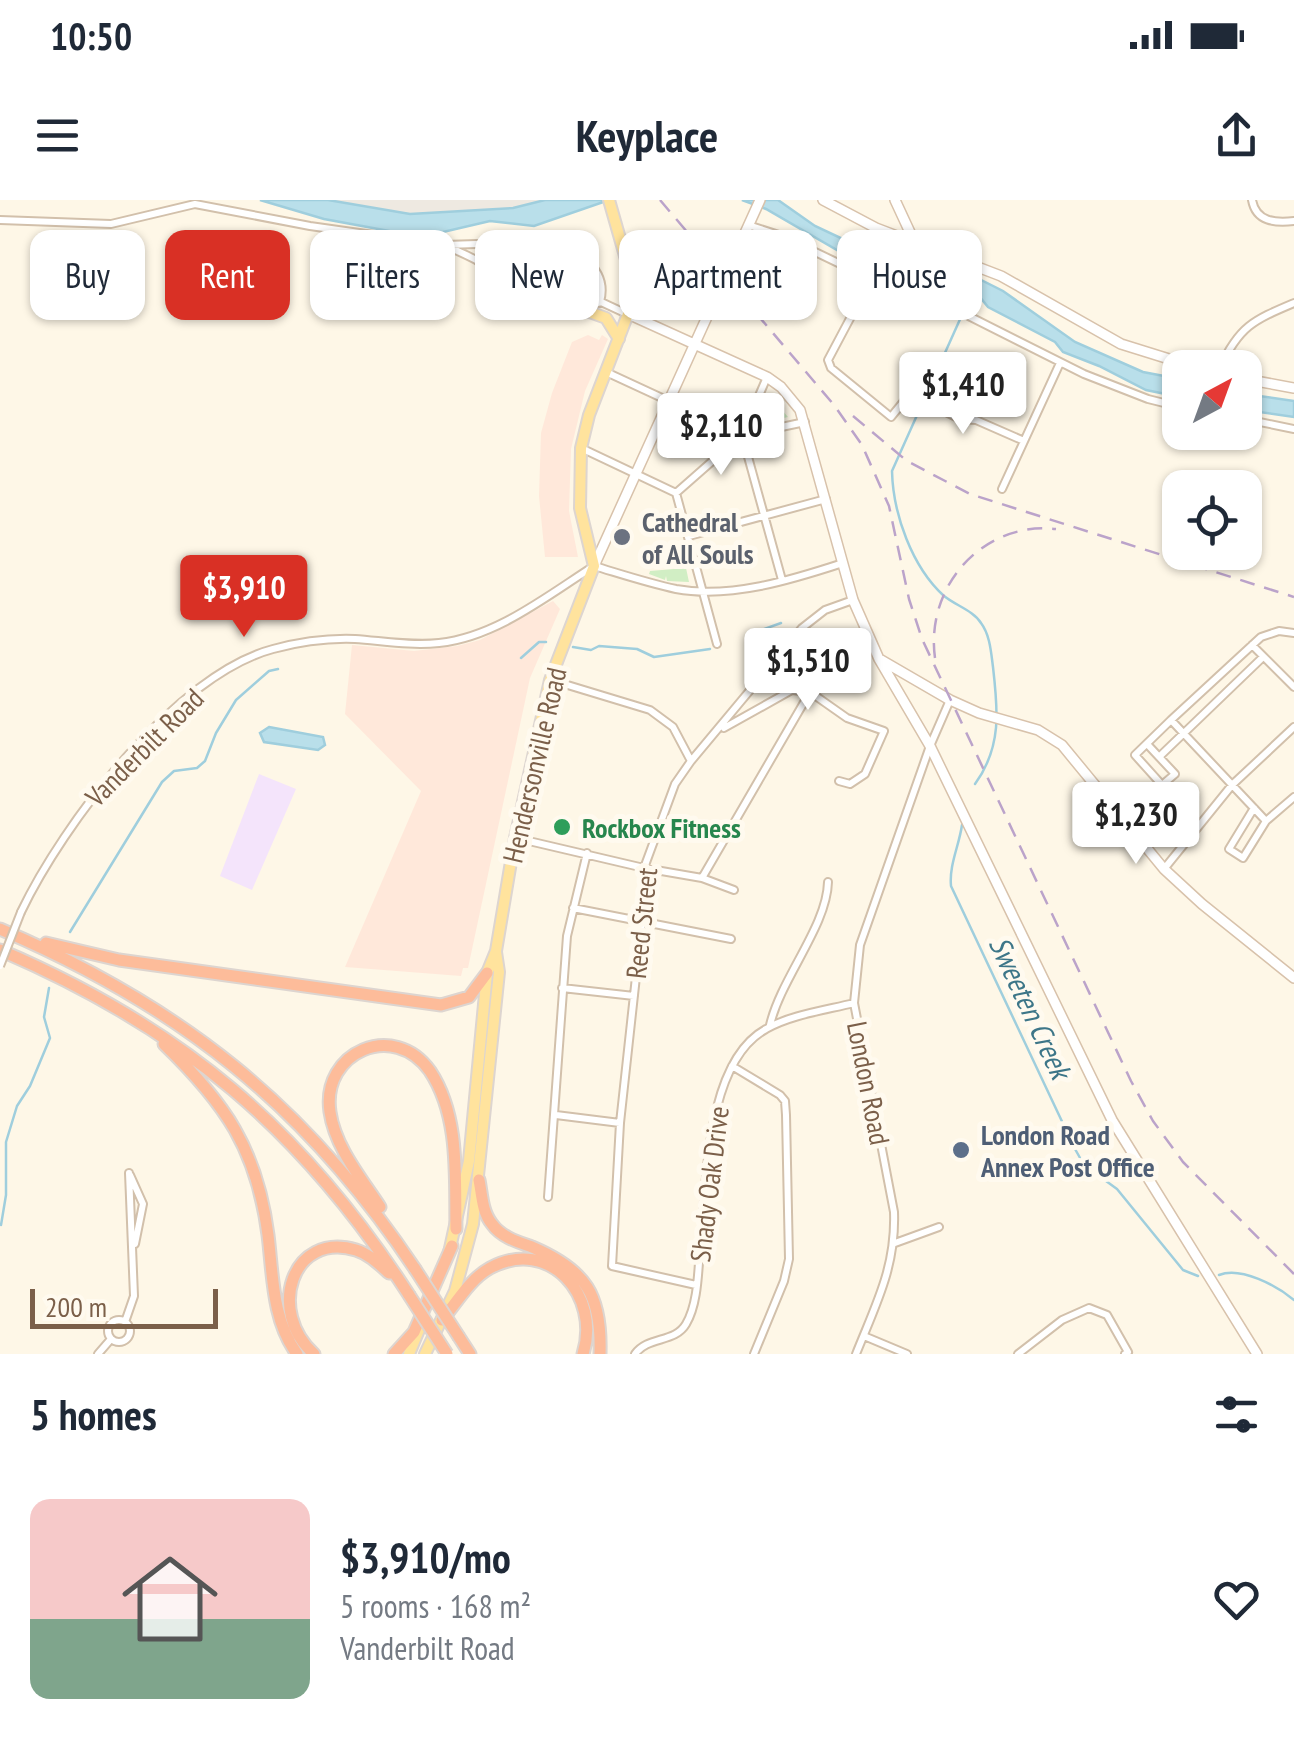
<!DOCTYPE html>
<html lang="en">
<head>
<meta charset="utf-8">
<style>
	:root { --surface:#fff; --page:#f2f2f3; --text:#1f2937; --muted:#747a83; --accent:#d93025 }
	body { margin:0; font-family:"PT Sans Narrow",sans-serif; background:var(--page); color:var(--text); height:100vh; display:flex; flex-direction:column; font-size:38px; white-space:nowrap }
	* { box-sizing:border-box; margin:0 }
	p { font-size:32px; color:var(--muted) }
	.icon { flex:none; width:55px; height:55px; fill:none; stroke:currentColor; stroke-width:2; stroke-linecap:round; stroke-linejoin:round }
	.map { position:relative; height:1154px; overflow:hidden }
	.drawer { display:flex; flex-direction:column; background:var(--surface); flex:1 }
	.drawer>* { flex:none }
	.top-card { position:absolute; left:30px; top:30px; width:1235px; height:90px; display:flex; gap:20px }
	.needle { width:65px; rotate:41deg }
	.fabs { position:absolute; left:1162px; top:150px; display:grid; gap:20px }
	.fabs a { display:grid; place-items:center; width:100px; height:100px; border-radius:20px; background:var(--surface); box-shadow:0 2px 8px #0004; font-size:50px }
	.scale { position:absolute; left:30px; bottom:25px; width:188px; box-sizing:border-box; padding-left:10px; border:5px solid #7b5f49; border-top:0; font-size:28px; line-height:35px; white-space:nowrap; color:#7b5f49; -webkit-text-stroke:8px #fffaef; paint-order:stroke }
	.price { position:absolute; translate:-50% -85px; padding:0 22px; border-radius:10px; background:#fff; color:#222; font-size:32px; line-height:65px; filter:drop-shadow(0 2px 5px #0008) }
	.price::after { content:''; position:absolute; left:50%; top:60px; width:30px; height:22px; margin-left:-15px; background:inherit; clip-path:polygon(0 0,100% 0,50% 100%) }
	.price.current { background:var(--accent); color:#fff }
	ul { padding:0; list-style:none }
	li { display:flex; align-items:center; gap:30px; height:250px; padding:0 30px }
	li span { display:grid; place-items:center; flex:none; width:280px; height:200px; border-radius:20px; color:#555 }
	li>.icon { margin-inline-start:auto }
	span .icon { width:120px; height:120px; fill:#fffc; stroke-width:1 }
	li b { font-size:42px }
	h2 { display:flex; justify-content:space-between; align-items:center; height:120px; padding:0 30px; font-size:42px }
	.chip { padding:0 35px; border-radius:20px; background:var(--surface); box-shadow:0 2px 8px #0004; font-size:35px; line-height:90px }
	.chip.current { background:var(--accent); color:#fff }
	.status { display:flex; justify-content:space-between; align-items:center; height:70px; padding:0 50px; background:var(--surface); direction:ltr }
	.status svg { height:28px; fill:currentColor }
	header { display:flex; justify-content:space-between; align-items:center; height:130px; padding:0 30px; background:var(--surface); font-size:45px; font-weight:600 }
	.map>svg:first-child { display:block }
	.commercial { fill:#ffe8da }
	.industrial { fill:#eee9e1 }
	.education { fill:#f4e4fb }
	.green { fill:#d1eec4 }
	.water { fill:#b9dfea; stroke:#9fcedd; stroke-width:2.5 }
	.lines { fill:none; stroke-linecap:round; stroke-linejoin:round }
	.stream { stroke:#9fcedd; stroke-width:2.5 }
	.minor-casing { stroke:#d2c0ab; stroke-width:10 }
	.secondary-casing { stroke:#d8c2ab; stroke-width:12 }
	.primary-casing { stroke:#ddd5d0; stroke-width:14 }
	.motorway-casing { stroke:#ddd5d0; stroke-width:15 }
	.minor { stroke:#fff; stroke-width:6 }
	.secondary { stroke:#fff; stroke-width:9 }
	.primary { stroke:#ffe39d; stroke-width:10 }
	.motorway { stroke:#fdbc9a; stroke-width:11 }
	.rail { stroke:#bba3ca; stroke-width:2.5; stroke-dasharray:15 10; stroke-linecap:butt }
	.minor-bridge-casing { stroke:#d2c0ab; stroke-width:10; stroke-linecap:butt }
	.motorway-bridge-casing { stroke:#ddd5d0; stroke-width:15; stroke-linecap:butt }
	.minor-bridge { stroke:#fff; stroke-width:6 }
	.motorway-bridge { stroke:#fdbc9a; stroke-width:11 }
	.worship-dot { fill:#6b7280; stroke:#fffaef; stroke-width:4 }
	.leisure-dot { fill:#2e9e5b; stroke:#fffaef; stroke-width:4 }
	.service-dot { fill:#5c6f8a; stroke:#fffaef; stroke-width:4 }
	.labels { text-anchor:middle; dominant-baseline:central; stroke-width:10; stroke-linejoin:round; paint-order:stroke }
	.worship-label { font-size:28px; font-weight:bold; fill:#5b616d; stroke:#fffaef; text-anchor:start }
	.street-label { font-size:28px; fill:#7b5f49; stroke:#fffaef }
	.leisure-label { font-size:28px; font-weight:bold; fill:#27864d; stroke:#fffaef; text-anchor:start }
	.service-label { font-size:28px; font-weight:bold; fill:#4e5e75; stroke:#fffaef; text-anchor:start }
	.water-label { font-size:30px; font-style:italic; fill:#3d7688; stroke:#fffaef }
</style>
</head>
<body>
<div class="status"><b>10:50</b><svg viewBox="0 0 49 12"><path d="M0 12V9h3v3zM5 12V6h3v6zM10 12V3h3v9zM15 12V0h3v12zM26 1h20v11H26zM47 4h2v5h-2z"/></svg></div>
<header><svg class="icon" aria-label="menu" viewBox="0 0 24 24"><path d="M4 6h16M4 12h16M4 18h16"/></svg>Keyplace<svg class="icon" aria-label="share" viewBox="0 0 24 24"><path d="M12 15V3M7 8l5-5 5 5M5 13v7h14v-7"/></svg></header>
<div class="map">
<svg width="1294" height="1154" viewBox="0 0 1294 1154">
	<rect width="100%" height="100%" fill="#fef7e7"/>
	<path class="commercial" d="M588,135L599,140L602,135L608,139L585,191L571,249L569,311L578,357H545L539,296L541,233L552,193L572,142Z
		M553,401L560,409L530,478L468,768H463L461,776L345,767L421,591L345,514L352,445L414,451L457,446L480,440Z"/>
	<path class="industrial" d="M328,0H545L513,8L410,14Z"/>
	<path class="education" d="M259,574L296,589L252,690L220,676Z"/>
	<path class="green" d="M768,194L788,217L754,225Z
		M686,368L689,382L667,381L666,376L665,380L649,374L650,371Z"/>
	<path class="water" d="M260,0H328L410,14L513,8L545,0H609L534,26L490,21L409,40L389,31L324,19Z
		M742,0H778L815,26L849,42L965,72L1003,91L1075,142L1143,172L1180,179V197L1146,190L1099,166L1063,152L1055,142L988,107L971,86L959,77L945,76L948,82L849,57L766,9Z
		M1245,194L1294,201V217L1245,210Z
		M269,527L323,537L325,545L318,550L264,542L260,533Z"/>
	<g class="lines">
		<path class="stream" d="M971,87L970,97L892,271C893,314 912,367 944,396C955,405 974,411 981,423C990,435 991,452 993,467C998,510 1002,547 975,584
			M750,434L781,423
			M573,447L591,450L599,446L637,449L654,457L710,449
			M521,458L539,442H546
			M962,625C959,646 949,665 951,686L1075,949L1084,965L1117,989L1183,1070L1198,1076
			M70,732L162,582L174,571L197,568L205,561L216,533L236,500L269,471L278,469
			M1,1025L6,995V942L17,906L30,886L50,838L44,817L49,788
			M1219,1075C1241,1066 1277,1086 1294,1100"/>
		<g class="minor-casing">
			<path id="minor" d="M1252,0C1256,22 1275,23 1294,21
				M0,20L111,24L195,4L310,26L409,40L445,45L477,44
				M748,25L782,36L861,74L919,91L1084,174L1148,199L1180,207
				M447,46C457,51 467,55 476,60C519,86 545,131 600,102
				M483,47L627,114
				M872,77L828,160L831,168L891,217L913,190L930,197L940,209L960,219L976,220L1024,241
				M508,83C503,66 512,58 524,46C557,40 612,59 600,102
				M1220,168C1239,126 1254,120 1294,103
				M606,172L742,235L782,380
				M1245,219L1294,229
				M744,235L805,222
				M581,248L676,293L717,444
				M1002,289L1060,163
				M676,293L742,235L767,177
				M689,336L826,299
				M1294,433L1279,431L1261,437L1171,520L1266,621L1294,597
				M1252,445L1294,487
				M551,480L650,510L673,527L691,561
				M724,528L792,490L810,492L847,518L884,531L865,574L850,584L839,581
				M1147,544L1175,574L1162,585L1135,555L1171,520
				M1159,557L1263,457
				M1254,608L1229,649L1243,658L1266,621
				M516,638L644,668L702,678L734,690
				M1164,669L1232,585L1294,527
				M702,678L810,492
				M573,708L731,739
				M21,712C63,624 175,475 273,449C299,442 328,438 355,439C383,441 411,446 439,443C496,437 547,396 594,366C621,374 648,383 676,389C730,399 791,380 843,363
				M562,788L634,796
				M770,825C781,778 827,726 828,682
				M732,866L780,895L785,901L786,915L789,1059L784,1081L754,1154
				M556,915L620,923
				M130,975L143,1004L135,1044
				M548,997L567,736L587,653
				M895,1043L939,1027
				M696,1085L612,1066L620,923L642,722L644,668L675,584L691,561L802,428L825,410L853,400
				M108 1131a11 11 0 1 1 22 0a11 11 0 1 1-22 0Z
				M125,1122L134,1096L129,973
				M864,1136L907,1154
				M98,1154L111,1139
				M635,1154C648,1136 675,1143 686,1124C698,1104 698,1072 700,1049C707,988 704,863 766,829C790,815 826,810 854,803
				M856,1154C876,1104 896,1067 894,1012L854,803L860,745L930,546L950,500
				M1018,1154L1062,1120L1089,1108L1107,1115L1128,1152L1125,1154"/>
		</g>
		<g class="secondary-casing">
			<path id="secondary" d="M823,0L876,28L1001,76L1121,144L1198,168
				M895,0L914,41
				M628,114L767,177L781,187L800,210L853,400L879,459L930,546L1112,920L1257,1154
				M1245,179L1294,188
				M594,366L760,0
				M881,460L950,500L979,513L1038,530L1062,545L1164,669L1202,704L1294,778"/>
		</g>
		<g class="primary-casing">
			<path id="primary" d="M584,110L606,118L619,139
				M449,1053L469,961L487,773L496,751L515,638L550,480L594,366L580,308L581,248L589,215L628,114L627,63L609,0
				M409,1154L421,1125
				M425,1154L455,1091L473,1024L499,772L496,752"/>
		</g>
		<g class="motorway-casing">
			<path id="motorway" d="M0,729C180,806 306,905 415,1069
				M46,743L119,760L441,805L469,797L487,773
				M0,750C182,828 302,929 409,1095
				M164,844C225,903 257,949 268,1035C273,1075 272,1120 297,1154
				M479,980C482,995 482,1012 492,1024C501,1037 518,1042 532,1047C586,1070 602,1095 600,1154
				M380,1007C361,978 335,947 330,912C321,852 394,820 430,871C460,916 455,977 456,1029
				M442,1120C457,1102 470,1079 490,1068C550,1036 601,1096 583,1154
				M459,1137L470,1154
				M314,1154C267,1112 291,1031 356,1050C369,1054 379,1064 389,1073
				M394,1154L414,1132L452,1046"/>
		</g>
		<use href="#minor" class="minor"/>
		<use href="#secondary" class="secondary"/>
		<use href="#primary" class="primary"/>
		<use href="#motorway" class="motorway"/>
		<path class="rail" d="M660,0L834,205L862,245L889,306L909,399L922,439L1131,881L1153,921L1183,962L1294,1074
			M853,216L907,261L970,294L1294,397
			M935,458C925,387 982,321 1056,329"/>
		<g class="minor-bridge-casing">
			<path id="minor-bridge" d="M0,766L21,712"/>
		</g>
		<g class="motorway-bridge-casing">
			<path id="motorway-bridge" d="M415,1069L459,1137
				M409,1095L447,1154"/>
		</g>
		<use href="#minor-bridge" class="minor-bridge"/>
		<use href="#motorway-bridge" class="motorway-bridge"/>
	</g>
	<circle class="worship-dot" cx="622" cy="337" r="10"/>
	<circle class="leisure-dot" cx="562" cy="627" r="10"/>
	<circle class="service-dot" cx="961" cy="950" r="10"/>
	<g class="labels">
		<g class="worship-label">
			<text x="642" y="321">Cathedral<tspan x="642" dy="32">of All Souls</tspan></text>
		</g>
		<g class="street-label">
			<text transform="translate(144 547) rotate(-45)">Vanderbilt Road</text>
			<text transform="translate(534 565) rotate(-77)">Hendersonville Road</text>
			<text transform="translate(641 723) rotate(-84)">Reed Street</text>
			<text transform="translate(869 883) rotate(79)">London Road</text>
			<text transform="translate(709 984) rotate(-83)">Shady Oak Drive</text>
		</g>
		<g class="leisure-label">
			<text x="582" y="627">Rockbox Fitness</text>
		</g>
		<g class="service-label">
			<text x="981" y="934">London Road<tspan x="981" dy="32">Annex Post Office</tspan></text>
		</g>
		<g class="water-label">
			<text transform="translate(1031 807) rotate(65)">Sweeten Creek</text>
		</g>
	</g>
</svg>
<div class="fabs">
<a><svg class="needle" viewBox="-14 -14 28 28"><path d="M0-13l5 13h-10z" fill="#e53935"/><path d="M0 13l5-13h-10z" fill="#747a83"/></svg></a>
<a><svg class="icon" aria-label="locate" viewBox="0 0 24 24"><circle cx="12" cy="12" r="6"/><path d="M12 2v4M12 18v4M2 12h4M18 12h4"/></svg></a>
</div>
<div class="scale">200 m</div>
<b class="price" style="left:963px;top:237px">$1,410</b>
<b class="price" style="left:721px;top:278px">$2,110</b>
<b class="price current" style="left:244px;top:440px">$3,910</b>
<b class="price" style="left:808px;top:513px">$1,510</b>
<b class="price" style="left:1136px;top:667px">$1,230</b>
<div class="top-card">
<a class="chip">Buy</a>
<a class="chip current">Rent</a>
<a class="chip">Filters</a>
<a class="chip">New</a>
<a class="chip">Apartment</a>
<a class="chip">House</a>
</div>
</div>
<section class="drawer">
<h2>5 homes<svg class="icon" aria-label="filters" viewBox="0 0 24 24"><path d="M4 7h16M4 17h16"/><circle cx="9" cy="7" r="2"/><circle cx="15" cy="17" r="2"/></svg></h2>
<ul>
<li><span style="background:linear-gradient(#f6c9c9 60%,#7fa58c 0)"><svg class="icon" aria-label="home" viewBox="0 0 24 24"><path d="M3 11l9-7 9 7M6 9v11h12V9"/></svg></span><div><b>$3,910/mo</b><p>5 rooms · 168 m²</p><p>Vanderbilt Road</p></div><svg class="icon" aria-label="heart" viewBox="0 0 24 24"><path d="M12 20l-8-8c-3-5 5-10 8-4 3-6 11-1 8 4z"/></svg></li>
</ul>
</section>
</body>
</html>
